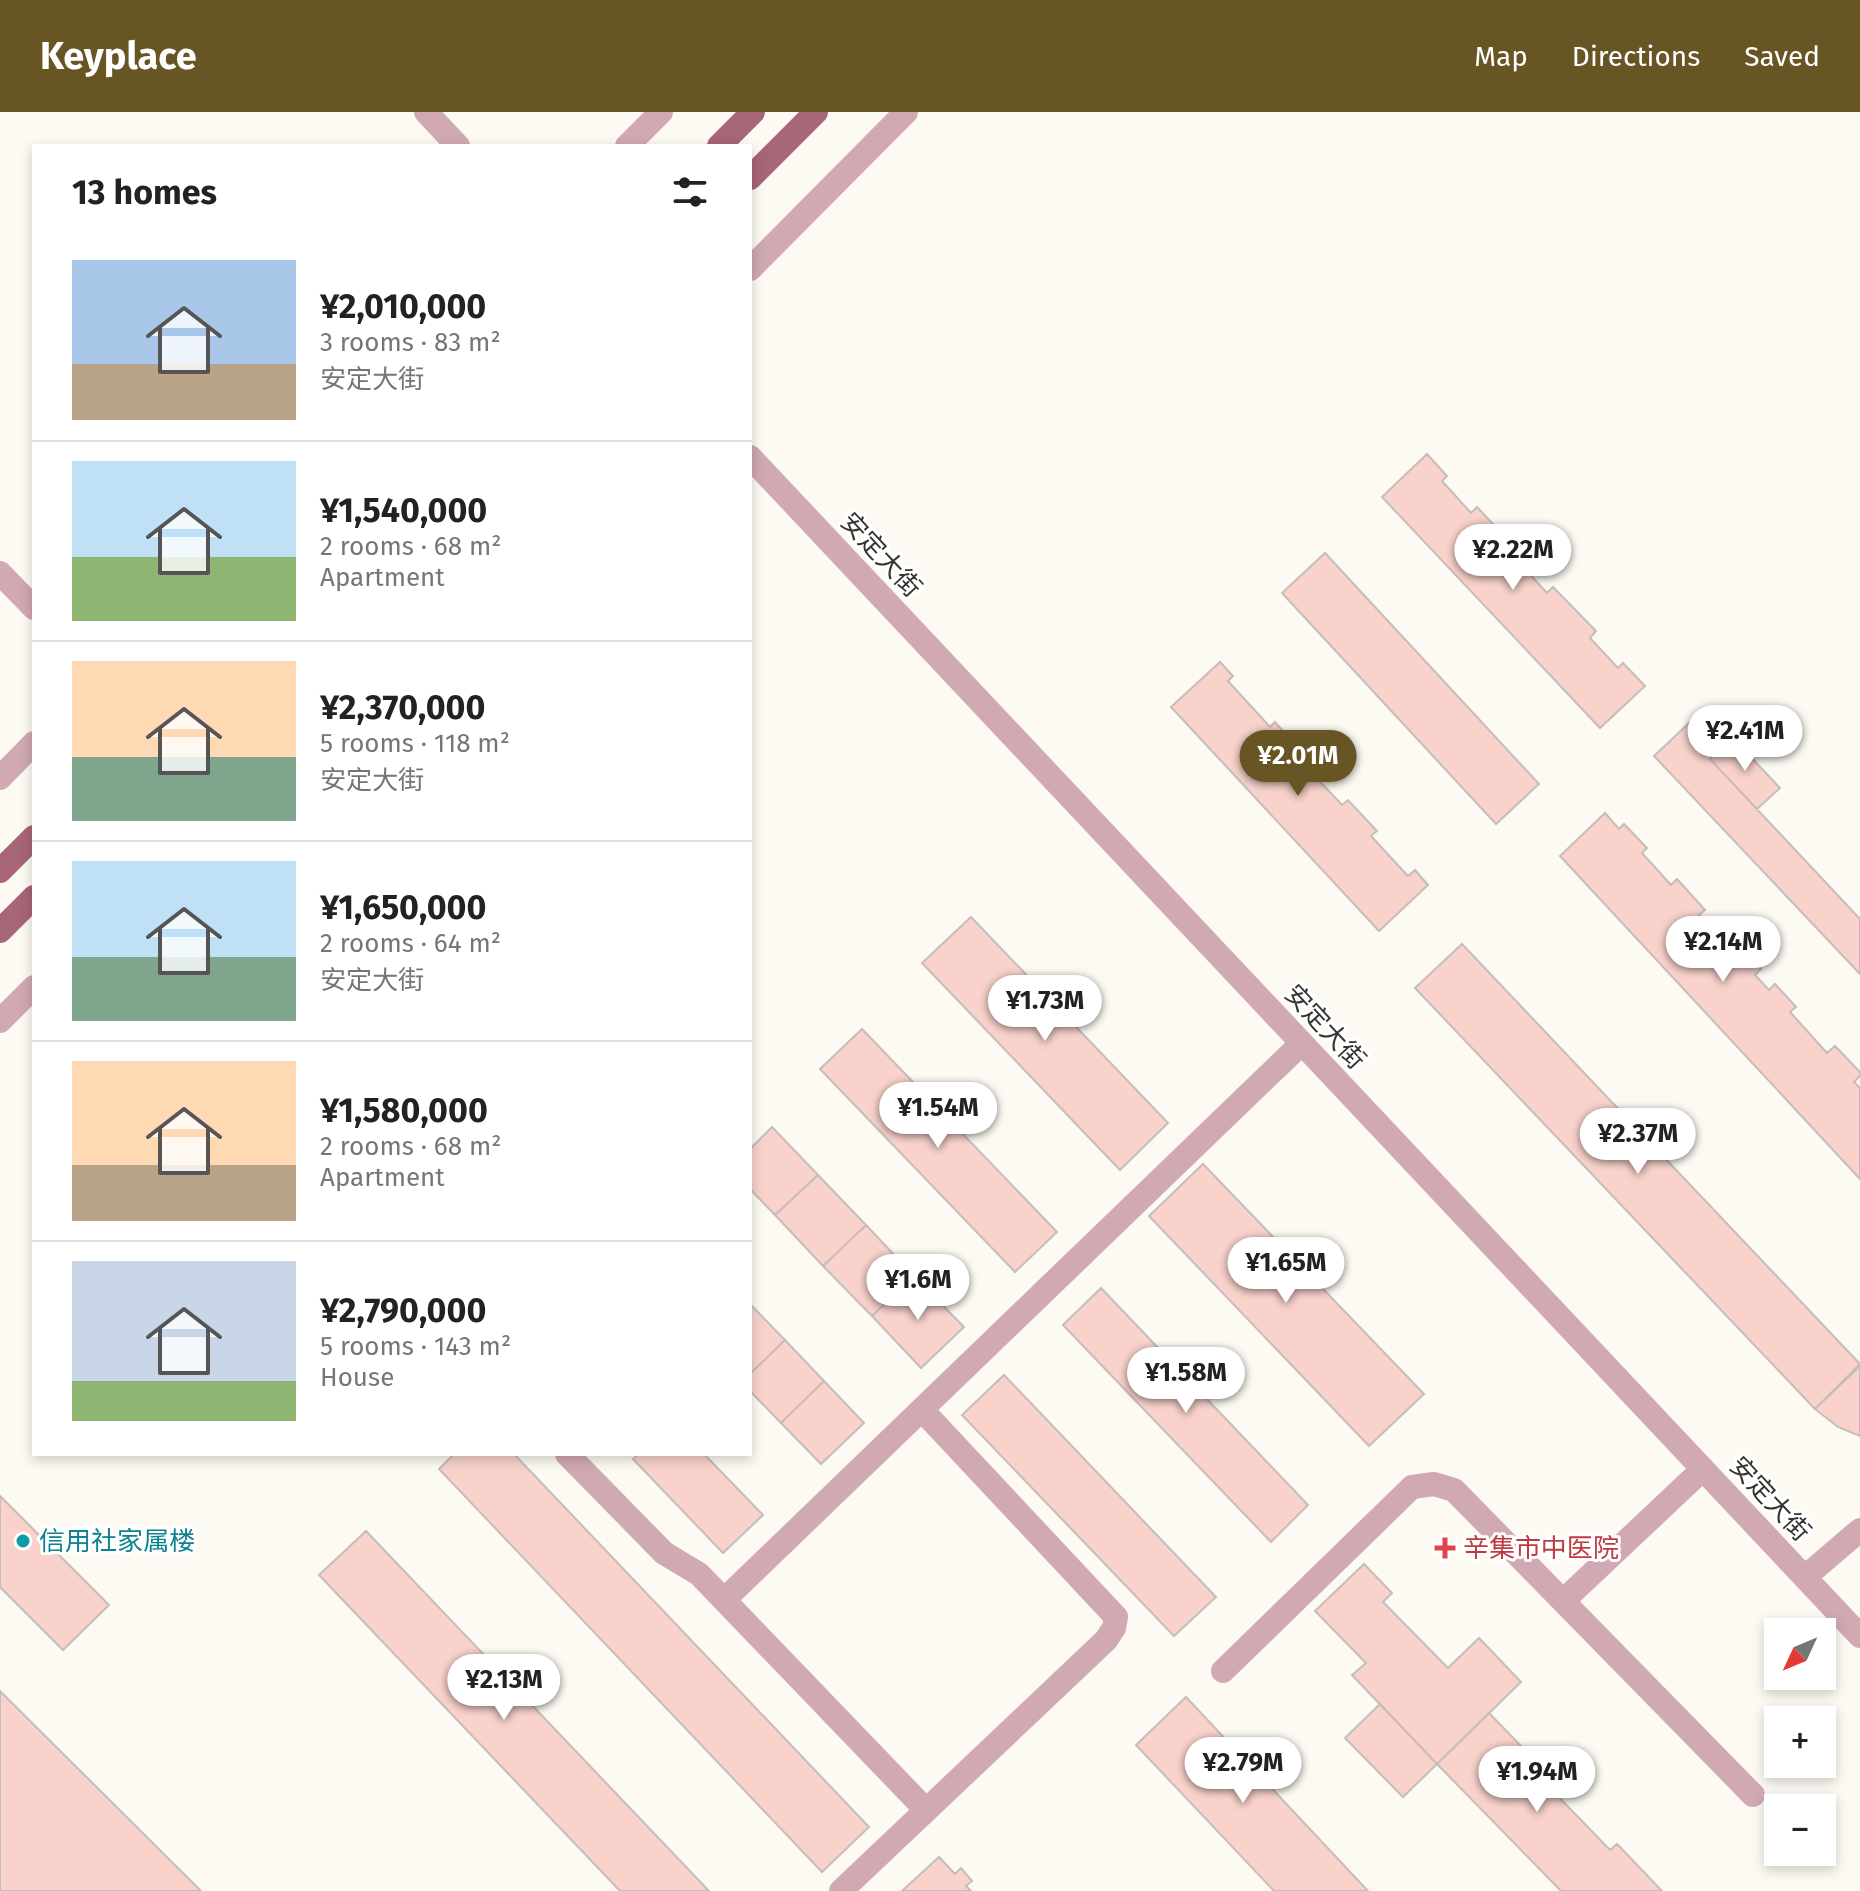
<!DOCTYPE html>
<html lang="en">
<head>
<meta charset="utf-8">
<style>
	:root { --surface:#fff; --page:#f6f6f6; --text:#222; --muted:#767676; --line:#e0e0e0; --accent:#675523 }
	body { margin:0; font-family:"Fira Sans","Noto Sans SC",sans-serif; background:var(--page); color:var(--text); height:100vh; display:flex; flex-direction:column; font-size:30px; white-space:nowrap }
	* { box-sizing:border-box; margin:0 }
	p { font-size:26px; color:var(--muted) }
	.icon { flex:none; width:44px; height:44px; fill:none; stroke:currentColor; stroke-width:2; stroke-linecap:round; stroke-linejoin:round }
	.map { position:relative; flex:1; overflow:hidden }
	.panel { position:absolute; left:32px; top:32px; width:720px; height:1312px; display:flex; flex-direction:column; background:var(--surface); border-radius:0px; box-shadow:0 4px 12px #0003 }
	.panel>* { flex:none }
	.needle { width:52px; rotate:226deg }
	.buttons { position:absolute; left:1764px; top:1506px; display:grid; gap:16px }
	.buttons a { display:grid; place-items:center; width:72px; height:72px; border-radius:0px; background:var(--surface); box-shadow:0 4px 12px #0003; font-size:40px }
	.price { position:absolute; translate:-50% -68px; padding:0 18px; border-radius:28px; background:#fff; color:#222; font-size:26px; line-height:52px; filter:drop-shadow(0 2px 4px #0008) }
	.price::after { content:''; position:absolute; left:50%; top:48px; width:24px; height:18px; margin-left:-12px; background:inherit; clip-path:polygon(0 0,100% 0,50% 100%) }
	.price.on { background:var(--accent); color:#fff }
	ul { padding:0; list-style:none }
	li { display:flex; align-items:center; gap:24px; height:200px; padding:0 40px }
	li+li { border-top:2px solid var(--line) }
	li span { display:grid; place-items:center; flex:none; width:224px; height:160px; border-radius:0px; color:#555 }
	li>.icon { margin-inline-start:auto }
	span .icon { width:96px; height:96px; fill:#fffc; stroke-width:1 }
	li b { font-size:34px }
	h2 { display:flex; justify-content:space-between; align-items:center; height:96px; padding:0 40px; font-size:34px }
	header { display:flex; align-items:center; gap:48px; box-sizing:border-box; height:112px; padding:0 40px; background:var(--accent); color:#fff }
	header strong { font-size:38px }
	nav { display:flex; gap:44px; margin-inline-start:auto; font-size:28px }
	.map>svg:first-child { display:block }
	.building { fill:#f8d2cb; stroke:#c6bdbb; stroke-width:2 }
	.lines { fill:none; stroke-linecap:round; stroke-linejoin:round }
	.minor { stroke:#d0a9b3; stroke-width:24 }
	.major { stroke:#a76578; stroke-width:24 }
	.culture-dot { fill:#0f9aa8; stroke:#fff; stroke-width:3 }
	.health-dot { fill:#e0444e; stroke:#fff; stroke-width:3 }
	.labels { text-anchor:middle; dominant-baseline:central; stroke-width:6; stroke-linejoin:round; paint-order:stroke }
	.street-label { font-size:26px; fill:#343431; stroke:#fff }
	.culture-label { font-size:26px; fill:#0d838f; stroke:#fff; text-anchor:start }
	.health-label { font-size:26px; fill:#be3a42; stroke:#fff; text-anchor:start }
</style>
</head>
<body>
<header>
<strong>Keyplace</strong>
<nav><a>Map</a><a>Directions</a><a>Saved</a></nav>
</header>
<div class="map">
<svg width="1860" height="1779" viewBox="0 0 1860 1779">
	<rect width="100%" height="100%" fill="#fcfaf2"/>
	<path class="building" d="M1427,342L1447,364L1442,369L1471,401L1477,395L1528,449L1523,455L1547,481L1553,475L1596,519L1590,526L1618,556L1623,551L1645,574L1600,616L1382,385Z
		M1325,441L1539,672L1496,712L1282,481Z
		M1220,550L1233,564L1228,569L1270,615L1275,610L1301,639L1296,644L1342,693L1348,688L1377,719L1371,724L1408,764L1415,758L1428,773L1379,819L1171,595Z
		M1705,596L1732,625L1710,647L1860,807V862L1654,644Z
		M1732,625L1780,676L1757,697L1710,647Z
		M1605,701L1619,717L1624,712L1647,736L1642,741L1671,773L1677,767L1705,798L1699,803L1726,831L1732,825L1761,857L1755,863L1769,878L1775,872L1796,895L1790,900L1827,941L1835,934L1860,960V964L1854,970L1860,976V1067L1560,744Z
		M971,805L1168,1011L1120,1058L922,851Z
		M1462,832L1860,1252L1815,1297L1415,876Z
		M862,917L1057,1120L1015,1160L820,957Z
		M772,1015L818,1063L775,1103L750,1077V1037Z
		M1203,1052L1424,1282L1369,1334L1149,1104Z
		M818,1063L866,1113L823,1154L775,1103Z
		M866,1113L914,1164L872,1204L823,1154Z
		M914,1164L964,1215L921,1256L872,1204Z
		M1101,1176L1308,1393L1271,1430L1063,1213Z
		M750,1192L785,1228L750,1262Z
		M785,1228L824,1269L781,1311L750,1279V1262Z
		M1860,1254V1324L1838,1315L1815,1297Z
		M1004,1263L1216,1485L1174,1524L962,1303Z
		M824,1269L864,1311L821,1352L781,1311Z
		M454,1342H514L869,1715L822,1760L439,1357Z
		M639,1342H704L763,1403L723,1441L633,1347Z
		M0,1384L109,1493L63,1538L0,1475Z
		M366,1419L709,1779H620L319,1463Z
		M1364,1452L1392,1481L1383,1490L1448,1556L1479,1526L1521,1570L1437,1652L1352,1563L1366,1551L1315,1499Z
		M0,1579L201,1779H0Z
		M1186,1585L1368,1779H1274L1136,1633Z
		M1380,1592L1437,1652L1403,1685L1345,1626Z
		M1489,1601L1554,1668L1548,1674L1610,1738L1617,1732L1662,1779H1561L1437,1652Z
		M939,1745L955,1762L961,1756L972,1769L966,1774L971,1779H902Z"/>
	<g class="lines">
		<path class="minor" d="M426,0L458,34
			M627,34L661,0
			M750,157L906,0
			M750,345L1860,1524
			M0,461L34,496
			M0,666L34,631
			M0,909L34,875
			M567,1342L664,1441L699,1462L926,1698
			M1805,1465L1860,1418
			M724,1488L1302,931
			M1563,1489L1703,1357
			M1223,1559L1412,1375L1434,1372L1454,1378L1753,1683
			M841,1779L1106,1528L1114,1516L1116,1505L923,1299"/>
		<path class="major" d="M719,34L753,0
			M750,66L816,0
			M0,759L34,725
			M0,819L34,785"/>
	</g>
	<circle class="culture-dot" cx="23" cy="1429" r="8"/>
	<path class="health-dot" d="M1441 1424h8v8h8v8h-8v8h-8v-8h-8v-8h8z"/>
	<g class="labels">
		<g class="street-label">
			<text transform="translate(881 443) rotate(47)">安定大街</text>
			<text transform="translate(1325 915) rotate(47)">安定大街</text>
			<text transform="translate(1770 1387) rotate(47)">安定大街</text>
		</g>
		<g class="culture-label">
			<text x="39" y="1429">信用社家属楼</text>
		</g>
		<g class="health-label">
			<text x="1463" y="1436">辛集市中医院</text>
		</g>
	</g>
</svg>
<div class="buttons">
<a><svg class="needle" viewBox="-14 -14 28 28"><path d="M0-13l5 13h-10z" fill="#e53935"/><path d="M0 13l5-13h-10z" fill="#767676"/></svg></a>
<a>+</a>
<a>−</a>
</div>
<b class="price" style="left:1513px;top:480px">¥2.22M</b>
<b class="price" style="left:1745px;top:661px">¥2.41M</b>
<b class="price on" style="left:1298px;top:686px">¥2.01M</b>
<b class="price" style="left:1723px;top:872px">¥2.14M</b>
<b class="price" style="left:1045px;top:931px">¥1.73M</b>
<b class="price" style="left:938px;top:1038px">¥1.54M</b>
<b class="price" style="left:1638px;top:1064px">¥2.37M</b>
<b class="price" style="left:1286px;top:1193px">¥1.65M</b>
<b class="price" style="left:918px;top:1210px">¥1.6M</b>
<b class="price" style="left:1186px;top:1303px">¥1.58M</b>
<b class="price" style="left:504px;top:1610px">¥2.13M</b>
<b class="price" style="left:1243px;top:1693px">¥2.79M</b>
<b class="price" style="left:1537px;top:1702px">¥1.94M</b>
<section class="panel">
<h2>13 homes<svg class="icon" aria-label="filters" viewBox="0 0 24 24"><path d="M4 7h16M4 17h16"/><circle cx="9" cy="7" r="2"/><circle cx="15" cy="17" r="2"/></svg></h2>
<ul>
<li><span style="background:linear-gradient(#a9c7e8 65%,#b9a48a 0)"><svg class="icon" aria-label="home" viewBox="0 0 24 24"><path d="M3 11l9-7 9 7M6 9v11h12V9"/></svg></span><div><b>¥2,010,000</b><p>3 rooms · 83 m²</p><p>安定大街</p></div></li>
<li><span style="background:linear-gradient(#bfe0f5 60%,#8fb573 0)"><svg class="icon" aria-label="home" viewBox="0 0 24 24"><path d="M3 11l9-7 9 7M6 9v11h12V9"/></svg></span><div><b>¥1,540,000</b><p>2 rooms · 68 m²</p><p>Apartment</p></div></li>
<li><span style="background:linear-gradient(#ffd9b3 60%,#7fa58c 0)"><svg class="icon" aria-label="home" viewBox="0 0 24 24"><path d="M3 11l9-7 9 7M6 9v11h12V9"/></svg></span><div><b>¥2,370,000</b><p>5 rooms · 118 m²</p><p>安定大街</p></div></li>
<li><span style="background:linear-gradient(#bfe0f5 60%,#7fa58c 0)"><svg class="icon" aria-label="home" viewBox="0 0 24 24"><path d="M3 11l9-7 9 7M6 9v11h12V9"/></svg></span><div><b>¥1,650,000</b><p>2 rooms · 64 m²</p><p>安定大街</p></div></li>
<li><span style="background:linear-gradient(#ffd9b3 65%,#b9a48a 0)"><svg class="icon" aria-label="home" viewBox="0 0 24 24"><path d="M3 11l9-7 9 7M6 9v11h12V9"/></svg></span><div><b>¥1,580,000</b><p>2 rooms · 68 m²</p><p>Apartment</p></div></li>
<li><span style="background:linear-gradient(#c9d6e8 75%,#8fb573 0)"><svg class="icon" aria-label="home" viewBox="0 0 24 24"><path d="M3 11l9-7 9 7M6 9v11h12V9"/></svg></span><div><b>¥2,790,000</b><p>5 rooms · 143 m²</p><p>House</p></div></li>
</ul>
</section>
</div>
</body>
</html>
